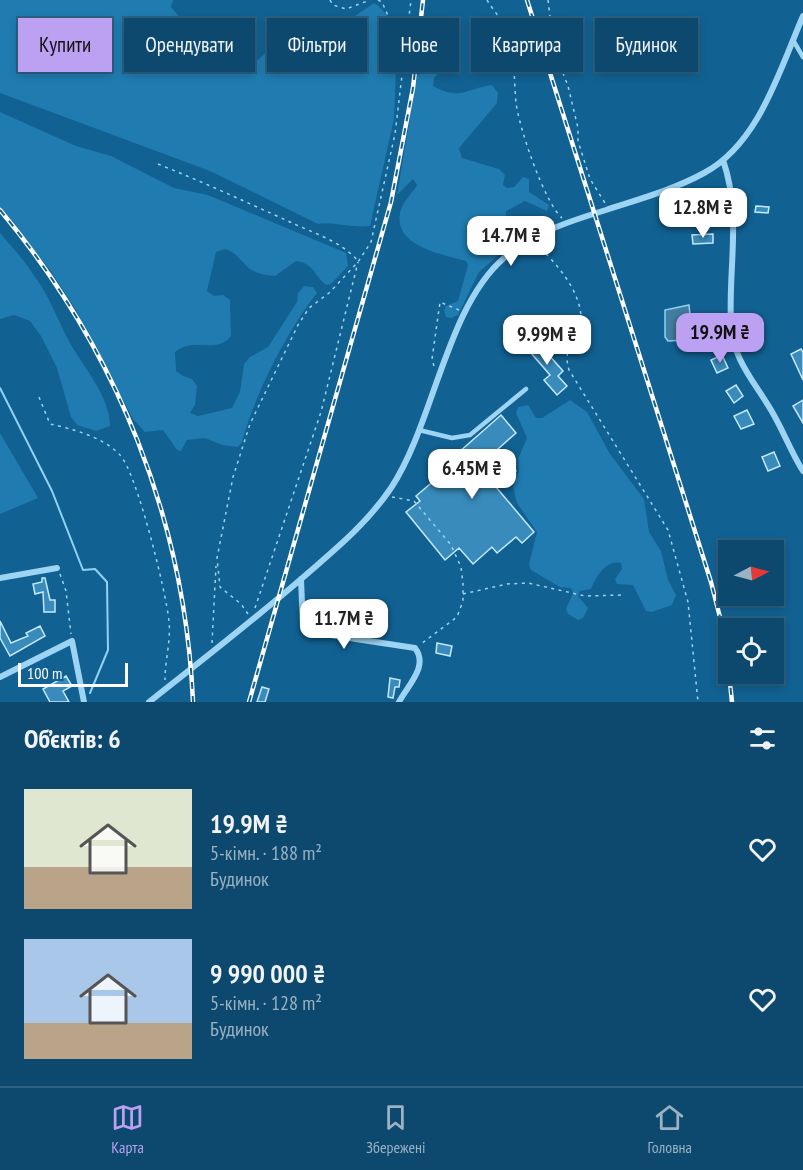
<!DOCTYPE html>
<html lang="uk">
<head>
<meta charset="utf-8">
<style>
	:root { --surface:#0d496e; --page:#165073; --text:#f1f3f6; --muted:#9ab2c2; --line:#2d6181; --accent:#bca0f2 }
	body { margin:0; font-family:"PT Sans Narrow",sans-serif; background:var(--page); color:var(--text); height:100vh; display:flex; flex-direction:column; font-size:22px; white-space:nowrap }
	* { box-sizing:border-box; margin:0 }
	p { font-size:20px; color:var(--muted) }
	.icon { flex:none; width:33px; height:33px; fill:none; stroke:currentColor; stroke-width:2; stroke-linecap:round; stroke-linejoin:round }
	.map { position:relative; height:702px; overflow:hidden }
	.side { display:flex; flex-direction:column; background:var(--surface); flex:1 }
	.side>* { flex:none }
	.hud { position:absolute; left:18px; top:18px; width:768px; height:54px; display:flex; gap:12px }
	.needle { width:39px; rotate:84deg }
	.fabs { position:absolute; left:718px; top:540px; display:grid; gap:12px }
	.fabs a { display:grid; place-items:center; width:66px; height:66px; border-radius:0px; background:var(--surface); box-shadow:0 3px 9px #0003,0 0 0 2px var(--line); font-size:30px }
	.scale { position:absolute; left:18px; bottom:15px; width:110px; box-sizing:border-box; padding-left:6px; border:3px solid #fff; border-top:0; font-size:16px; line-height:21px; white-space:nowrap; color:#fff; -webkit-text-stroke:4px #116192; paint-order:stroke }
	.price { position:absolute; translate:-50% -51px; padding:0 14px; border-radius:12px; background:#fff; color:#222; font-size:20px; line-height:39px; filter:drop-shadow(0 2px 3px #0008) }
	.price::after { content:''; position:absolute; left:50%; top:36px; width:18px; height:14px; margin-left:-9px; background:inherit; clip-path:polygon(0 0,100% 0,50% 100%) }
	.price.current { background:var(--accent); color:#111 }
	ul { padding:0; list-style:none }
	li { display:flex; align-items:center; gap:18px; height:150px; padding:0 24px }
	li span { display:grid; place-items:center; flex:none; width:168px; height:120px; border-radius:0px; color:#555 }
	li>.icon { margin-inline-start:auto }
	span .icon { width:72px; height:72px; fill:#fffc; stroke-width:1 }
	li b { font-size:26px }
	h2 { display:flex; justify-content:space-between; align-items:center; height:72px; padding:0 24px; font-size:26px }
	.chip { padding:0 21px; border-radius:0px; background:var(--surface); box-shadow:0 3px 9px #0003,0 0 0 2px var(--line); font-size:21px; line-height:54px }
	.chip.current { background:var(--accent); color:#111 }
	.tabs { display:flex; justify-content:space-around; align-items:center; height:84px; border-top:2px solid var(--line); background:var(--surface); font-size:16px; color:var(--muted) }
	.tabs a { display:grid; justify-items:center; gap:3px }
	.tabs .current { color:var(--accent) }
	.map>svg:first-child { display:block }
	.green { fill:#1f7bb0 }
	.water { fill:#437da0; stroke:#8ed2f7; stroke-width:1.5 }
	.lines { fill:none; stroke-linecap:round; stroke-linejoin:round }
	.stream { stroke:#8ed2f7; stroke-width:2 }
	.building { fill:#398bbb; stroke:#c4e9fd; stroke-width:1.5 }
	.path { stroke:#9dd4f3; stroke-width:1.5; stroke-dasharray:3 4.5; stroke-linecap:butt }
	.service { stroke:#9dd4f3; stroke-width:4.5 }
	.minor { stroke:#9dd4f3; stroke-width:6 }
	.rail-casing { stroke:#fff; stroke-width:4.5 }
	.rail { stroke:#116192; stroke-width:2; stroke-dasharray:7; stroke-linecap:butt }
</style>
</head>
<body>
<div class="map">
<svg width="803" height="702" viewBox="0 0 803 702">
	<rect width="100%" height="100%" fill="#116192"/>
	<path class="green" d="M0,0H173L171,7C190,30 211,54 237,67L254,63L268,51L285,46H303L332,25L352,18L374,3C382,7 394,25 402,33L396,69L394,119L370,226C351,228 337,222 318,224L210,171L0,93Z
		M426,67H436L438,73L434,78L433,86C461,101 465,89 492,85L498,93L497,103L459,148L462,158L499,169L505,175L503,185L507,188L514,187L523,177L529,179V192L549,205L547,211L525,201L506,211V224L519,234L516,240L479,272L458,315L451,318L446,317L444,311L446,306L458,301L468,265L466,261C441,254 390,246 401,209C404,201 413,192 417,185L413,179L397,195L417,76Z
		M0,112L76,146L111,156L174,188L208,195L346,253L348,266L331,284L326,285C314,275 313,263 296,261L275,276C238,273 248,257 225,249L216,252L207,291L214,296L223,295L230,300L231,336C216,355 194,336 175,352L176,371L183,376L192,379L197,386L195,405L190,413L198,416L232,408L240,392L244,364L250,357L268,347L297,302L298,293L304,286L313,287L317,293C287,331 255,394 242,442L238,447L222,445L205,438L187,440L181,451L177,450L163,430L145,432L133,419L76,310L50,270L0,207Z
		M0,233C12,247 25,261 35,277C50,297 58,321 70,343C84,368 110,396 110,426L96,431L77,425L71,417L57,368L41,336L30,321L14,315L0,319Z
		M570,400L587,412L610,454L644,499L649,532L661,551L668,580L676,595L672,605L652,612L646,611L633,585L617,584L615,579L622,569L621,563C606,559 596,577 591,589L580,591L578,596L588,608L583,618L578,620L568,614L566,609L573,593L571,588L560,587L531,570L529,564L537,532L517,503L513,487L519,471L518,459L527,438L516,413L518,407L528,405L536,418H542Z
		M0,433L38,498L0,514Z"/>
	<path class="water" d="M689,305L692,335L688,340L668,341L665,337V310Z"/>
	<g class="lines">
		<path class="stream" d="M0,388L52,491L83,570L95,569L107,582L108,650L90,693"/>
	</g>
	<path class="building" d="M756,206L769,207L768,213L755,212Z
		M713,234V243L693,244L692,235Z
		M713,314L715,323L698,325L697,316Z
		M533,337L563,371L558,376L567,386L557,395L544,380L550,375L524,345Z
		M801,349L803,352V380L791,354Z
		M722,355L728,368L717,373L711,360Z
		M736,385L743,396L734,403L726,391Z
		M803,400V423L793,406Z
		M747,410L754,424L741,429L734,416Z
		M501,415L516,433L498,449L516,471L496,487L534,532L522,543L516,537L497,553L492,547L473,564L459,548L445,560L406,512L420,501L416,496L436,479L433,475Z
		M774,452L780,466L768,471L762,457Z
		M42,578H45L50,600H55V612H44L43,592L35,594L33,584L42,582Z
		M0,621L11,643L28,636L26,633L40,626L45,636L10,656L0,638Z
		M437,643L452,646L450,656L436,653Z
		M66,676L72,686L63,691L69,702H50L43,689Z
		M390,678L400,680L399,687H395L393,698L388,697Z
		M262,687L269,689L265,702H257Z"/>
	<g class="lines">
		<path class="path" d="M330,0L333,5L346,9L370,0
			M378,0L382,2L389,18L407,31
			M487,0C494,12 505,22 508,35C515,58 514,81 516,103C519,127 544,202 562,218
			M548,0L554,50L568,86L578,128V141L590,179L605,203
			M158,164C203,182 246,202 290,222C313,233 341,241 358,261
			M535,244C556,261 587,298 580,327C576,347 562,345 569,370L668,530L688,602L698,702
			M434,366L432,359L440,302L459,310
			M39,397L50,424C73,429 103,437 120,455C137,473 166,592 169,621C171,641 165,660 165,680
			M392,497L414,501L451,545L461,567L463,584V601L457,617L421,644
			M60,574L66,591L71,634
			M463,594L507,584L528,583L585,596L625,595
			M255,608L321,412L358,262
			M248,614L241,604L220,587L217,558L233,477L250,424L298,325L309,308L329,293L358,262L371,242L395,134L411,0
			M212,643L216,566"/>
		<path class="service" d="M793,40L803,57
			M419,430L452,438L470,435L526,389"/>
		<path class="minor" d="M723,160C742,215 728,268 731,324C733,360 754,381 771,410C783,430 791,452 803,471
			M0,578L57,568
			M301,579L303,628L336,636L415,648C429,666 408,685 399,702
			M0,677L72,641L84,702
			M149,702C200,662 251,622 300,580C333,551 366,525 391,488C434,423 446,308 504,258C533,233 570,221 606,210C639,199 673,190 704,173C759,144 780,69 803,16"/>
		<g class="rail-casing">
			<path id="rail" d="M527,0L711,582L725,637L729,669
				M0,210C117,350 185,520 193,702
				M729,674L732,702
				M249,702L391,202L413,88L423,0"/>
		</g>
		<use href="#rail" class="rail"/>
	</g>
</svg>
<div class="fabs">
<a><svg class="needle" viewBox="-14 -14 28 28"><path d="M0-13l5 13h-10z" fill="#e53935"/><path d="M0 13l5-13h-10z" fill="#9ab2c2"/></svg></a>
<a><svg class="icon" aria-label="locate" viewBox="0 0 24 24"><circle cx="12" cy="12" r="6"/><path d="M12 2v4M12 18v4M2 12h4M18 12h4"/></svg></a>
</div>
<div class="scale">100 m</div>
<b class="price" style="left:703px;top:239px">12.8M ₴</b>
<b class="price" style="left:511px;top:267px">14.7M ₴</b>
<b class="price current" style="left:720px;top:364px">19.9M ₴</b>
<b class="price" style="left:547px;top:366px">9.99M ₴</b>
<b class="price" style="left:472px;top:500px">6.45M ₴</b>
<b class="price" style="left:344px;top:650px">11.7M ₴</b>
<div class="hud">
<a class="chip current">Купити</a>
<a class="chip">Орендувати</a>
<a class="chip">Фільтри</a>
<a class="chip">Нове</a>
<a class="chip">Квартира</a>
<a class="chip">Будинок</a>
</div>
</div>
<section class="side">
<h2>Об’єктів: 6<svg class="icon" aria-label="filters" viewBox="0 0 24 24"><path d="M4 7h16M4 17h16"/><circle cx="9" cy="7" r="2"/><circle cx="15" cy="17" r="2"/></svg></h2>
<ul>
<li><span style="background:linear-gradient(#dfe7d0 65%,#b9a48a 0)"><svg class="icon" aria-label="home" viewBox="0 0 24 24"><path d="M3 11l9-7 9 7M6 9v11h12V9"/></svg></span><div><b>19.9M ₴</b><p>5-кімн. · 188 m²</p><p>Будинок</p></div><svg class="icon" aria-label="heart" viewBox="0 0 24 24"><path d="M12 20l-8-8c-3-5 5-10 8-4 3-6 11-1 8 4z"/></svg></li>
<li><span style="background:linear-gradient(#a9c7e8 70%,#b9a48a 0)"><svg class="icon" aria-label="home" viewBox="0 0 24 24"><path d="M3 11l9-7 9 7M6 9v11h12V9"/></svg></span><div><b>9 990 000 ₴</b><p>5-кімн. · 128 m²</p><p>Будинок</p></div><svg class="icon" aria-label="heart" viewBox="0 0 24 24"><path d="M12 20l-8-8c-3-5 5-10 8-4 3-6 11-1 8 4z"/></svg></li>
</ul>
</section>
<nav class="tabs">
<a class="current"><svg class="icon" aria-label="map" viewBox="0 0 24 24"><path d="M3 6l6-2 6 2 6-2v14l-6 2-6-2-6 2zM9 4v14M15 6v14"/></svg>Карта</a>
<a><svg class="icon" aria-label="saved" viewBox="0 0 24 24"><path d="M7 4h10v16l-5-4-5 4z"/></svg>Збережені</a>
<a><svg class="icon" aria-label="home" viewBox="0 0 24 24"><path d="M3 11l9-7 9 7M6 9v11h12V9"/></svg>Головна</a>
</nav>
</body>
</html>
